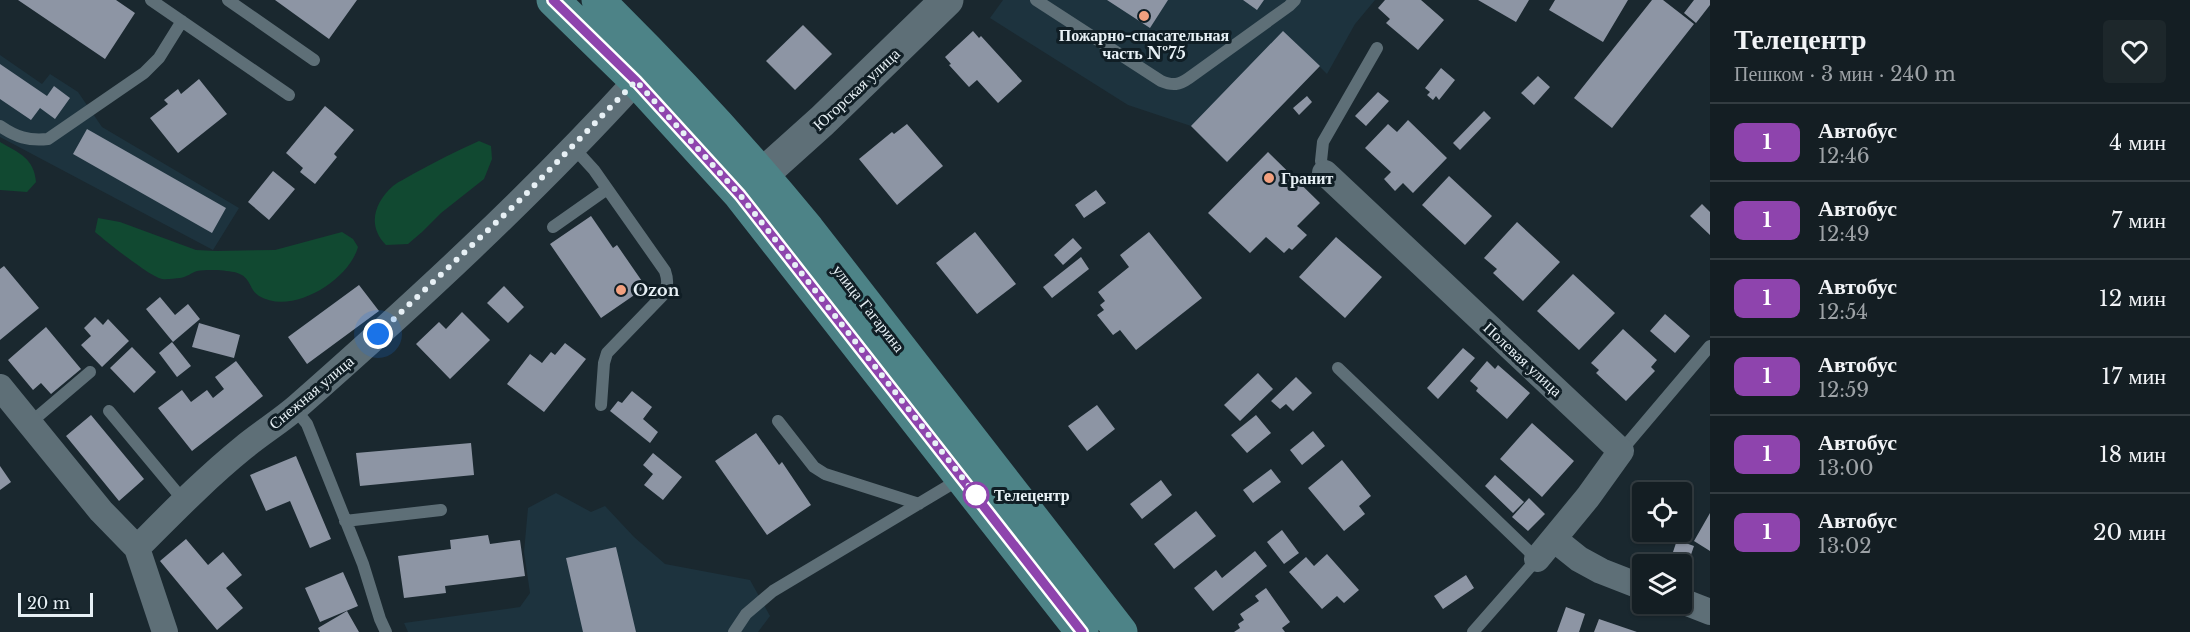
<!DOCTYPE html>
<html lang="ru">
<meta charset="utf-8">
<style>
body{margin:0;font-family:"Libre Baskerville",serif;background:#1d272b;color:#f1f3f6;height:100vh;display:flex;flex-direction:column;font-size:22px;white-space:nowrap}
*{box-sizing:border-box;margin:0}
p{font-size:20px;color:#9da2a6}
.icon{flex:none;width:33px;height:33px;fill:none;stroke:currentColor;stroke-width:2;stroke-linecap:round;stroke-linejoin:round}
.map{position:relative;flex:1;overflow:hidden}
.drawer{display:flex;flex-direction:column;background:#141e23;width:480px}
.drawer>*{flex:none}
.badge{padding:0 12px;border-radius:9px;font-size:21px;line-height:39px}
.fabs{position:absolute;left:1632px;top:482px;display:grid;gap:12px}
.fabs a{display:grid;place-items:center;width:60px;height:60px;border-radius:6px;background:#141e23;box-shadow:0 2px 4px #0004,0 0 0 2px #333c41;font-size:30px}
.scale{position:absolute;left:18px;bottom:15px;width:75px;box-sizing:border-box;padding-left:6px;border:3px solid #e7f0f5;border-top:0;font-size:16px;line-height:21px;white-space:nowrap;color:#e7f0f5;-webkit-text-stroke:4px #101e25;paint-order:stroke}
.you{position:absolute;width:30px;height:30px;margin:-15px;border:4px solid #fff;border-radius:50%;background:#1a73e8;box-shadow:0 0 0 9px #1a73e833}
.map>.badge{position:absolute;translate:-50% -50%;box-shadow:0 0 0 3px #fff}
.round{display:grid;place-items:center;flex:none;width:63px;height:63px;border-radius:6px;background:#1d272b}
.summary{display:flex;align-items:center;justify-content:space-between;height:102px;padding:0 24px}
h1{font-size:28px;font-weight:700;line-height:45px}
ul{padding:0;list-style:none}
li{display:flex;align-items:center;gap:18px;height:78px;padding:0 24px;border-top:2px solid #333c41}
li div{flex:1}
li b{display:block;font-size:22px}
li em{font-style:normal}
li .badge{min-width:66px;font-weight:700;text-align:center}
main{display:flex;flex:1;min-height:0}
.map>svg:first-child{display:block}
.built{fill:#1d333e}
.green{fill:#114931}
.building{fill:#8d95a4}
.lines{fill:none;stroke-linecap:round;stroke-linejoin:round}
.lane{stroke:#5e6f77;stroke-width:12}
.street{stroke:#5e6f77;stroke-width:26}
.secondary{stroke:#5e6f77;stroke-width:33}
.primary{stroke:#4d8387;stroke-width:33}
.line-casing{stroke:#fff;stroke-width:14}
.line{stroke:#8e44ad;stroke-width:9}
.walk{stroke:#e7f0f5;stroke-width:6;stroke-dasharray:0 10.8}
.poi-dot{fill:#f2a07f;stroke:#101e25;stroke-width:2}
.stop-dot{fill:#fff;stroke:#8e44ad;stroke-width:3}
.labels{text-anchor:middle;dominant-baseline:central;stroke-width:6;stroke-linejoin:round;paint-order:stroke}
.poi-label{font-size:16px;font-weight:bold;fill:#e7f0f5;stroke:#101e25;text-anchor:start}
.street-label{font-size:16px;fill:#e7f0f5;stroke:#101e25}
.stop-label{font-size:16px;font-weight:bold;fill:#e7f0f5;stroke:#101e25;text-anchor:start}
</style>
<main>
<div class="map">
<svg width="1710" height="632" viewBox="0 0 1710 632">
<rect width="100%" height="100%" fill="#1a282f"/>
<!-- built -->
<path class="built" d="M1003,0H1375L1355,24L1327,74L1319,66L1227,162L1191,126L1128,105L990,18Z
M0,55L42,84L50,74L78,92L102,127L239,208L213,250L0,137Z
M556,493L591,512L605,506L634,537L665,564L750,580L770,616L758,632H408L404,623L520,607L530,593L524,552L528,508Z"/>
<!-- green -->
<path class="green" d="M479,141L491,146L492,159L484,179L441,213L422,232L408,244L386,245C367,226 374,203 393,186C399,181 407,178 413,174C435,162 456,151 479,141Z
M0,142C19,153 34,158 36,182L27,192L0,190Z
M98,218L120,222L196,250L216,251L275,250L342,232L353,239L358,247C349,280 292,316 259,296C248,289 252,276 234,272C225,270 207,269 197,271C191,273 187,277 180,278C175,278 167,280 162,279C149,276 107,242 95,232Z"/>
<!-- building -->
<path class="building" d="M18,0H116L135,13L105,59Z
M275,0H357L329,39Z
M1107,0H1168L1150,28Z
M1243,0H1264L1257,10Z
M1385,0H1421L1444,20L1418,50L1386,23L1390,19L1378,8Z
M1478,0H1529L1516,22Z
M1555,0H1628L1603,42L1549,10Z
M1652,0H1663L1694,24L1612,128L1574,98Z
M1694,0H1710V5L1696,23L1684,13Z
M803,25L832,54L795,90L766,61Z
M973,31L979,38L981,36L1022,81L998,103L977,80L969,87L949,65L951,64L945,57Z
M1283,31L1320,66L1227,162L1191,126Z
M0,64L47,96L54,86L70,98L55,119L40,108L31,120L0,99Z
M1441,68L1455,80L1439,100L1436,96L1433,100L1427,95L1430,92L1425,88Z
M1538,76L1550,87L1534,105L1521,93Z
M199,79L227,114L178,153L150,118L168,104L164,100L178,89L181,94Z
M1378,92L1389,101L1366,126L1355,116Z
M1307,96L1312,102L1299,115L1293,108Z
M325,106L354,130L334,154L337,157L315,184L300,172L303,168L286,153Z
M1484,111L1491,118L1460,150L1453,143Z
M1408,120L1447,158L1413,193L1403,183L1395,191L1384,179L1391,172L1365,148L1388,124L1397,132Z
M907,124L943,166L897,205L859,159L892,132L894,134Z
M87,129L226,208L212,233L73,154Z
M1268,152L1320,203L1297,226L1307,235L1292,250L1289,248L1284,253L1266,237L1250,253L1208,213Z
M273,171L295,189L269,220L248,202Z
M1449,176L1492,216L1465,245L1422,205Z
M1096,190L1106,203L1084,218L1075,205Z
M1702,204L1710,212V235L1690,216Z
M591,216L613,248L617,245L646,287L601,318L550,244Z
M1517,222L1560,262L1523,301L1493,273L1497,269L1484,258Z
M975,232L1016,284L977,314L936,263Z
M1149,232L1202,298L1136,350L1120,330L1113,335L1097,315L1104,310L1100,305L1105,301L1098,292L1129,267L1120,255Z
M1336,237L1382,277L1345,318L1299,277Z
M1073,238L1082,248L1063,265L1054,255Z
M1081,257L1089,269L1052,298L1043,287Z
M4,266L39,308L0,340V269Z
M1573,274L1615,313L1579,350L1537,311Z
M359,285L379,311L307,364L288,337Z
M504,286L524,307L508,323L487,303Z
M160,297L175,315L188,304L200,319L173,342L146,309Z
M462,312L490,340L450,379L416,344L439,322L446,329Z
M1665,314L1690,336L1675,353L1650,331Z
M95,317L103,325L108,319L129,341L102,367L81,345L91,336L84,328Z
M199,323L240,335L234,358L192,347Z
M46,327L81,369L51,394L41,383L33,390L8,360Z
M1623,329L1657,360L1651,367L1655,371L1626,401L1596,373L1599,370L1591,363Z
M172,342L191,366L177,377L159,353Z
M565,343L586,359L544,412L507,384L530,354L542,363L551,352L555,355Z
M132,347L156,372L134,393L110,368Z
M1463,348L1475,358L1438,399L1427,388Z
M236,361L263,396L192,451L158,408L182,390L191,402L207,390L213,398L224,389L215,377Z
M1487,361L1495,369L1498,365L1530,393L1507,419L1476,391L1478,388L1470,381Z
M1258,373L1273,389L1240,421L1224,405Z
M1296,377L1312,393L1293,411L1286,404L1280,409L1271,401Z
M632,391L652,407L643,419L658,432L650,443L610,411L618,401L622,403Z
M1097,405L1115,429L1087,451L1068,426Z
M91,415L144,479L119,501L66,436Z
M1256,415L1271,433L1247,453L1231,435Z
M1532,423L1574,461L1542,497L1500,459Z
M1313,431L1325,446L1302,465L1290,450Z
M756,433L779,465L782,462L811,505L767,535L715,461Z
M471,443L474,475L360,486L356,453Z
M653,453L682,477L663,500L644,485L653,474L643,465Z
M296,456L331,539L310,548L290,501L266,511L250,475Z
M1342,460L1371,496L1359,506L1365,514L1344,531L1308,488Z
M0,466L11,482L0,490Z
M1271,469L1281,482L1253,503L1243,490Z
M1495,475L1524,502L1513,513L1485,486Z
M1161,480L1172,495L1142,519L1130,504Z
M1529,498L1545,514L1528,531L1512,517Z
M1196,511L1216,536L1174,569L1154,544Z
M1710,513V551L1694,541Z
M1282,530L1299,553L1284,564L1267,542Z
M488,535L490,544L520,540L525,576L445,586L446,593L404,598L398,556L451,549L450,540Z
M186,539L208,565L223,552L242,575L226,588L243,608L217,630L160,561Z
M1677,540L1694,546L1684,575L1682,574V564H1669Z
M616,547L636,632H583L566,558Z
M1255,551L1267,566L1213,611L1194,588L1216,570L1222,578Z
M1327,554L1359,590L1344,603L1337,596L1322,609L1289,572L1306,557L1314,566Z
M343,572L358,606L320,622L305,588Z
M1466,575L1474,588L1443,609L1434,596Z
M1266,588L1290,622L1282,628L1285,632H1234L1240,628L1238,624L1244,620L1240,614L1259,601L1255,596Z
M1566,607L1585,614L1579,632H1557Z
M347,611L359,632H320L318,628Z
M1599,619L1637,632H1594Z"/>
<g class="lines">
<!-- lane -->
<path class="lane" d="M151,0L289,95
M228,0L314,60
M1036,0L1161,81C1173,86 1179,85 1189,78L1289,6L1295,0
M0,126C16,137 28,141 48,139L144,73L159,58L182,21
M573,147L594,170L665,271C668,280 668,285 664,294L607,353L604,363L601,405
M1325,173L1321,161L1323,142L1377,48
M553,227L607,189
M1338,368L1537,559L1473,632
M295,409L307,424L363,564L380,619L386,632
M109,411L184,501
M778,421L814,467L825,474L919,504
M30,423L90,372
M1621,451L1710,346
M345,521L441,510
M734,632L746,614L773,591L960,479"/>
<!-- street -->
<path class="street" d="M1325,173L1621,451L1588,497L1537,559
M0,387L101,511L137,548
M1554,539L1579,559L1601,571L1642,587
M1682,601L1710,612
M165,632L137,548C172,513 206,478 243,448C261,433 281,421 298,406C415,303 531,196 636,81"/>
<!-- secondary -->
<path class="secondary" d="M763,174L822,121L947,0"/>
<!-- primary -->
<path class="primary" d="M553,0L636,81L740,195L1082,632
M598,0C672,73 742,148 808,229L1121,632"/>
</g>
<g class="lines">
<!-- line casing -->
<g class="line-casing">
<path id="line" d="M553,0L636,81L740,195L1082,632"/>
</g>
<!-- line -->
<use href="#line" class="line"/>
<!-- walk -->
<path class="walk" d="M378,334L521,199L636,81L740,195L976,495"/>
</g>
<!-- markers -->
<g class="poi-dot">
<circle cx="1144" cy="16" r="6"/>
<circle cx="1269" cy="178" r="6"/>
<circle cx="621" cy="290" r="6"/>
</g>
<circle class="stop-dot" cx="976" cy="495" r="12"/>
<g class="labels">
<!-- poi labels -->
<g class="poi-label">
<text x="1144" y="35" text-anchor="middle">Пожарно-спасательная<tspan x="1144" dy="18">часть №75</tspan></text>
<text x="1281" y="178">Гранит</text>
<text x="633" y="290">Ozon</text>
</g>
<!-- street labels -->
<g class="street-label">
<text transform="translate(856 89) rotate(-43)">Югорская улица</text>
<text transform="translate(869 308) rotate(52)">улица Гагарина</text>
<text transform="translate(1523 359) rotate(43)">Полевая улица</text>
<text transform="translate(311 392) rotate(-40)">Снежная улица</text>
</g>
<!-- stop labels -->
<g class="stop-label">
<text x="994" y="495">Телецентр</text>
</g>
</g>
</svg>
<div class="fabs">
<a><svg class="icon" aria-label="locate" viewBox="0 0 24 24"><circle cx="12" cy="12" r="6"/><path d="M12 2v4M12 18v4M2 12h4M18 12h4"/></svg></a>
<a><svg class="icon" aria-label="layers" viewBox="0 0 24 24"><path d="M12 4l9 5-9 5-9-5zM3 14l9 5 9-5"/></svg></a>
</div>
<div class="scale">20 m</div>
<div class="you" style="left:378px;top:334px"></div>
</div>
<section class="drawer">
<div class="summary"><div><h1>Телецентр</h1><p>Пешком · 3 мин · 240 m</p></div><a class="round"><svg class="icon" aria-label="heart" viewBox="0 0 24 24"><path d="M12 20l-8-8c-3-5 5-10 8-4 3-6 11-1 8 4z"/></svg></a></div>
<ul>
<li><span class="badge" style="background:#8e44ad;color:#fff">1</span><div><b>Автобус</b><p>12:46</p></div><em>4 мин</em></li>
<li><span class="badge" style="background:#8e44ad;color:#fff">1</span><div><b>Автобус</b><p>12:49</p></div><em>7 мин</em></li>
<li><span class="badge" style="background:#8e44ad;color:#fff">1</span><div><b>Автобус</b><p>12:54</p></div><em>12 мин</em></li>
<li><span class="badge" style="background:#8e44ad;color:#fff">1</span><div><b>Автобус</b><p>12:59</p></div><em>17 мин</em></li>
<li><span class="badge" style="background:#8e44ad;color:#fff">1</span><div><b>Автобус</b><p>13:00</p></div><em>18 мин</em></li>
<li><span class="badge" style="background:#8e44ad;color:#fff">1</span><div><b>Автобус</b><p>13:02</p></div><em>20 мин</em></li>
</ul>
</section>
</main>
